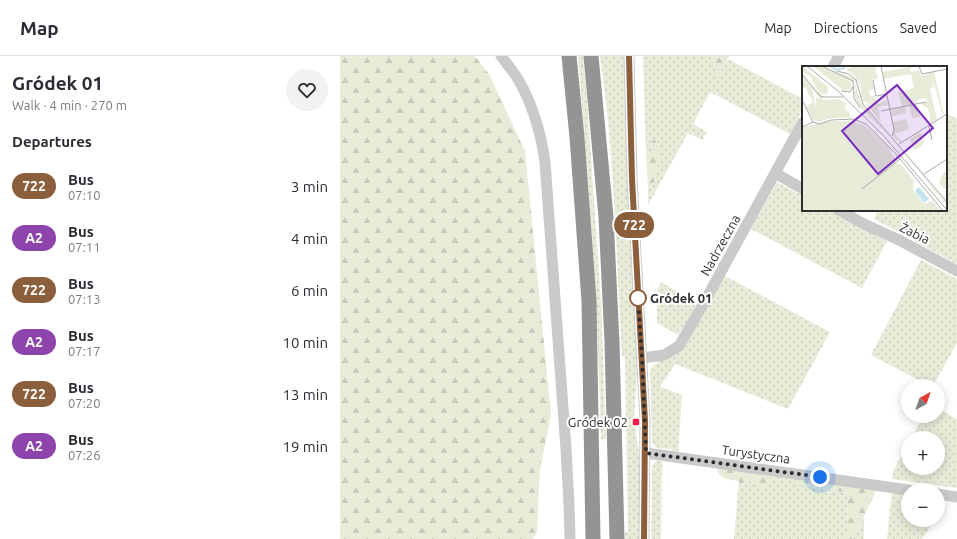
<!DOCTYPE html>
<meta charset="utf-8">
<style>
body{margin:0;font-family:Ubuntu,sans-serif;background:#f2f2f3;color:#2b2b33;height:100vh;display:flex;flex-direction:column;font-size:15px;white-space:nowrap}
*{box-sizing:border-box;margin:0}
p{font-size:13px;color:#7c7c81}
.icon{flex:none;width:22px;height:22px;fill:none;stroke:currentColor;stroke-width:2;stroke-linecap:round;stroke-linejoin:round}
.map{position:relative;flex:1;overflow:hidden}
.sheet{display:flex;flex-direction:column;background:#fff;width:340px}
.sheet>*{flex:none}
.badge{padding:0 8px;border-radius:13px;font-size:14px;line-height:26px}
.needle{width:26px;rotate:40deg}
.controls{position:absolute;left:561px;top:323px;display:grid;gap:8px}
.controls a{display:grid;place-items:center;width:44px;height:44px;border-radius:50%;background:#fff;box-shadow:0 2px 10px #0003;font-size:20px}
.you{position:absolute;width:20px;height:20px;margin:-10px;border:3px solid #fff;border-radius:50%;background:#1a73e8;box-shadow:0 0 0 6px #1a73e833}
.map>.badge{position:absolute;translate:-50% -50%;box-shadow:0 0 0 2px #fff}
h2{padding:0 12px;font-size:15px;line-height:36px}
.round{display:grid;place-items:center;flex:none;width:42px;height:42px;border-radius:21px;background:#f2f2f3}
.summary{display:flex;align-items:center;justify-content:space-between;height:68px;padding:0 12px}
h1{font-size:19px;font-weight:600;line-height:30px}
ul{padding:0;list-style:none}
li{display:flex;align-items:center;gap:12px;height:52px;padding:0 12px}
li div{flex:1}
li b{display:block;font-size:15px}
li em{font-style:normal}
li .badge{min-width:44px;font-weight:700;text-align:center}
header{display:flex;align-items:center;gap:24px;box-sizing:border-box;height:56px;padding:0 20px;background:#fff;border-bottom:1px solid #e1e1e2}
header strong{font-size:19px}
nav{display:flex;gap:22px;margin-inline-start:auto;font-size:14px}
main{display:flex;flex:1;min-height:0}
.map>svg:first-child{display:block}
.grass{fill:url(#grass-dots)}
.forest{fill:url(#forest-firs)}
.lines{fill:none;stroke-linecap:round;stroke-linejoin:round}
.minor{stroke:#cacaca;stroke-width:11}
.highway{stroke:#949494;stroke-width:15}
.line-casing{stroke:#fff;stroke-width:9}
.line{stroke:#8b5e3c;stroke-width:6}
.walk{stroke:#2d2d2d;stroke-width:4;stroke-dasharray:0 7.2}
.stop-dot{fill:#fff;stroke:#8b5e3c;stroke-width:2}
.poi-dot{fill:#f61c4c;stroke:#fff;stroke-width:1.5}
.labels{text-anchor:middle;dominant-baseline:central;stroke-width:4;stroke-linejoin:round;paint-order:stroke}
.street-label{font-size:13px;fill:#2d2d2d;stroke:#fff}
.stop-label{font-size:13px;font-weight:bold;fill:#2d2d2d;stroke:#fff;text-anchor:start}
.poi-label{font-size:13px;fill:#2d2d2d;stroke:#fff;text-anchor:end}
.inset-river{fill:none;stroke:#c2e4ee;stroke-width:2}
.inset-road{fill:none;stroke:#ababab;stroke-width:1}
.view{fill:#7b2cbf;fill-opacity:0.15;stroke:#7b2cbf;stroke-width:2}
.inset-edge{fill:none;stroke:#2d2d2d;stroke-width:2}
</style>
<header>
<strong>Map</strong>
<nav><a>Map</a><a>Directions</a><a>Saved</a></nav>
</header>
<main>
<section class="sheet">
<div class="summary"><div><h1>Gródek 01</h1><p>Walk · 4 min · 270 m</p></div><a class="round"><svg class="icon" aria-label="heart" viewBox="0 0 24 24"><path d="M12 20l-8-8c-3-5 5-10 8-4 3-6 11-1 8 4z"/></svg></a></div>
<h2>Departures</h2>
<ul>
<li><span class="badge" style="background:#8b5e3c;color:#fff">722</span><div><b>Bus</b><p>07:10</p></div><em>3 min</em></li>
<li><span class="badge" style="background:#8e44ad;color:#fff">A2</span><div><b>Bus</b><p>07:11</p></div><em>4 min</em></li>
<li><span class="badge" style="background:#8b5e3c;color:#fff">722</span><div><b>Bus</b><p>07:13</p></div><em>6 min</em></li>
<li><span class="badge" style="background:#8e44ad;color:#fff">A2</span><div><b>Bus</b><p>07:17</p></div><em>10 min</em></li>
<li><span class="badge" style="background:#8b5e3c;color:#fff">722</span><div><b>Bus</b><p>07:20</p></div><em>13 min</em></li>
<li><span class="badge" style="background:#8e44ad;color:#fff">A2</span><div><b>Bus</b><p>07:26</p></div><em>19 min</em></li>
</ul>
</section>
<div class="map">
<svg width="617" height="483" viewBox="0 0 617 483">
<defs>
<pattern id="grass-dots" width="8" height="8" patternUnits="userSpaceOnUse"><rect width="8" height="8" fill="#e6ecd8"/><path d="M2 2h.1M6 6h.1" fill="none" stroke="#c6cbba" stroke-width="1.8" stroke-linecap="round"/></pattern>
<pattern id="forest-firs" width="22" height="20" patternUnits="userSpaceOnUse"><rect width="22" height="20" fill="#e6ecd8"/><path d="M5 1l3.5 6h-7zM16 11l3.5 6h-7z" fill="#c6cbba"/></pattern>
</defs>
<rect width="100%" height="100%" fill="#fff"/>
<!-- grass -->
<path class="grass" d="M238,0H243L246,30L261,244L266,383H261C258,255 249,128 238,0Z
M260,0H284L299,317L297,318L294,363L299,398V483H285V477L288,475L285,301L282,300C276,200 275,99 260,0Z
M303,0H370C376,7 374,14 378,21L388,3L463,43V53L450,78L370,36L353,68L367,76L362,84L348,77L308,149V133C318,128 319,98 319,87L311,88L312,94L311,97L306,98Z
M606,57L617,63V208L534,163L538,154H606Z
M437,126L463,140V154H489L547,185L522,232L411,173Z
M581,204L617,223V287L593,330H590L531,299Z
M385,220L490,276L448,353L335,308L320,331L342,339L338,398L334,397L331,393L317,392L312,386L310,313L314,309L318,307L317,306L333,300L343,294Z
M321,226L355,246L354,254L338,279L317,267V234Z
M598,353L617,363V432L552,423L553,415L568,388V412H598V382H571L584,360H598Z
M317,405H322L321,483H311L312,411L314,407Z
M430,418L454,422V428L508,437L507,477L504,483H394L398,436L404,428Z
M552,436L568,438V464H592L588,475L582,483H547Z
M524,461V483H513Z"/>
<!-- forest -->
<path class="forest" d="M0,0H135L149,18L185,95L211,358L200,413L197,476L193,483H0Z
M370,0H389L378,22C374,14 376,6 370,0Z
M313,84H317C323,94 316,119 313,129L308,132L306,98L310,97C313,92 310,89 313,84Z
M376,410L430,418V425L421,434L412,425L404,428L398,436L399,425C386,423 380,424 376,410Z
M454,422L537,433L513,483H504L507,477L508,437L453,428Z"/>
<g class="lines">
<!-- minor -->
<path class="minor" d="M161,0C167,8 173,15 178,23C193,49 201,77 205,106L226,393L229,449L230,483
M289,0L292,123L305,365L304,483
M493,11L499,0
M435,117L463,133
M499,154L524,168L559,184L617,215
M302,302L324,299L339,290L365,245L463,66
M306,397L569,434
M598,438L617,441"/>
<!-- highway -->
<path class="highway" d="M229,0L237,81L249,245L253,483
M251,0L266,161L272,286L277,483"/>
</g>
<g class="lines">
<!-- line casing -->
<g class="line-casing">
<path id="line" d="M289,0L292,123L305,365L304,483"/>
</g>
<!-- line -->
<use href="#line" class="line"/>
<!-- walk -->
<path class="walk" d="M298,242L302,302L306,397L480,421"/>
</g>
<!-- markers -->
<circle class="stop-dot" cx="298" cy="242" r="8"/>
<rect class="poi-dot" x="292" y="362" width="8" height="8" rx="2"/>
<g class="labels">
<!-- street labels -->
<g class="street-label">
<text transform="translate(575 177) rotate(26)">Żabia</text>
<text transform="translate(380 189) rotate(-61)">Nadrzeczna</text>
<text transform="translate(416 398) rotate(8)">Turystyczna</text>
</g>
<!-- stop labels -->
<g class="stop-label">
<text x="310" y="242">Gródek 01</text>
</g>
<!-- poi labels -->
<g class="poi-label">
<text x="288" y="366">Gródek 02</text>
</g>
</g>
<!-- overview -->
<g transform="translate(462 10)">
<rect width="145" height="145" fill="#fff"/>
<path d="M0,0L26,21L25,28H18L8,10L0,5ZM11,0H17L46,14L49,16L50,23L42,25ZM20,0L52,12L59,37L145,137V139L88,71L58,41L53,31V17ZM56,0H73L76,13L70,14L66,0L57,2L58,20L53,10L44,3ZM113,0L108,2L109,6L117,4L119,10L129,7L132,21L128,22L135,54L129,57L126,42L121,40L120,37L125,36L124,32L115,34V37L100,40L96,26L112,22L109,8L82,13L81,6ZM0,10L22,32L16,31L10,22L14,42L3,21L0,23ZM36,33L45,38L42,41L32,39L26,38L24,34ZM85,35L86,39L76,41L79,56L63,37L69,40ZM115,38L118,51L110,52L107,40ZM103,41L104,47L90,50L89,44ZM104,53L107,63L93,68L100,76H97L91,70V56ZM118,66L122,75L119,81L112,84L108,73Z" fill="#e6ecd8"/>
<path d="M67,1L72,23L67,24L68,30L73,29L76,39L70,40L60,34L57,2ZM132,6L142,49L141,50L129,7ZM14,31L24,34L26,38L42,41L50,51L24,53L19,56L11,54L4,40L11,36L14,41ZM28,55H48L64,60L86,81L93,93V97L99,98L112,115L111,124L122,138L130,135L139,145H0V61ZM142,106L145,108V122L142,123L137,116Z" fill="#e6ecd8"/>
<path d="M117,121L127,133L122,137L113,125Z" fill="#c2e4ee"/>
<path class="inset-river" d="M28,0L34,4L43,2"/>
<path class="inset-road" d="M5,0L36,25L81,69L145,144M19,0L51,15L52,32L58,42M79,0L92,64L90,70M117,0L120,8L145,3M35,5L47,8L54,14L61,38L145,136M0,8L19,31H41M71,14L74,30L85,28M39,25L48,26L51,21M0,34L11,56M79,45L124,36M11,56L18,58L29,54L51,53L64,58L94,88L141,145M127,60L130,74M0,61L11,56M97,78L145,48M122,108L145,93M60,123L98,93"/>
<path class="view" d="M95,19L131,62L76,108L40,65Z"/>
<rect width="145" height="145" class="inset-edge"/>
</g>
</svg>
<div class="controls">
<a><svg class="needle" viewBox="-14 -14 28 28"><path d="M0-13l5 13h-10z" fill="#e53935"/><path d="M0 13l5-13h-10z" fill="#7c7c81"/></svg></a>
<a>+</a>
<a>−</a>
</div>
<div class="you" style="left:480px;top:421px"></div>
<b class="badge" style="left:294px;top:169px;background:#8b5e3c;color:#fff">722</b>
</div>
</main>
